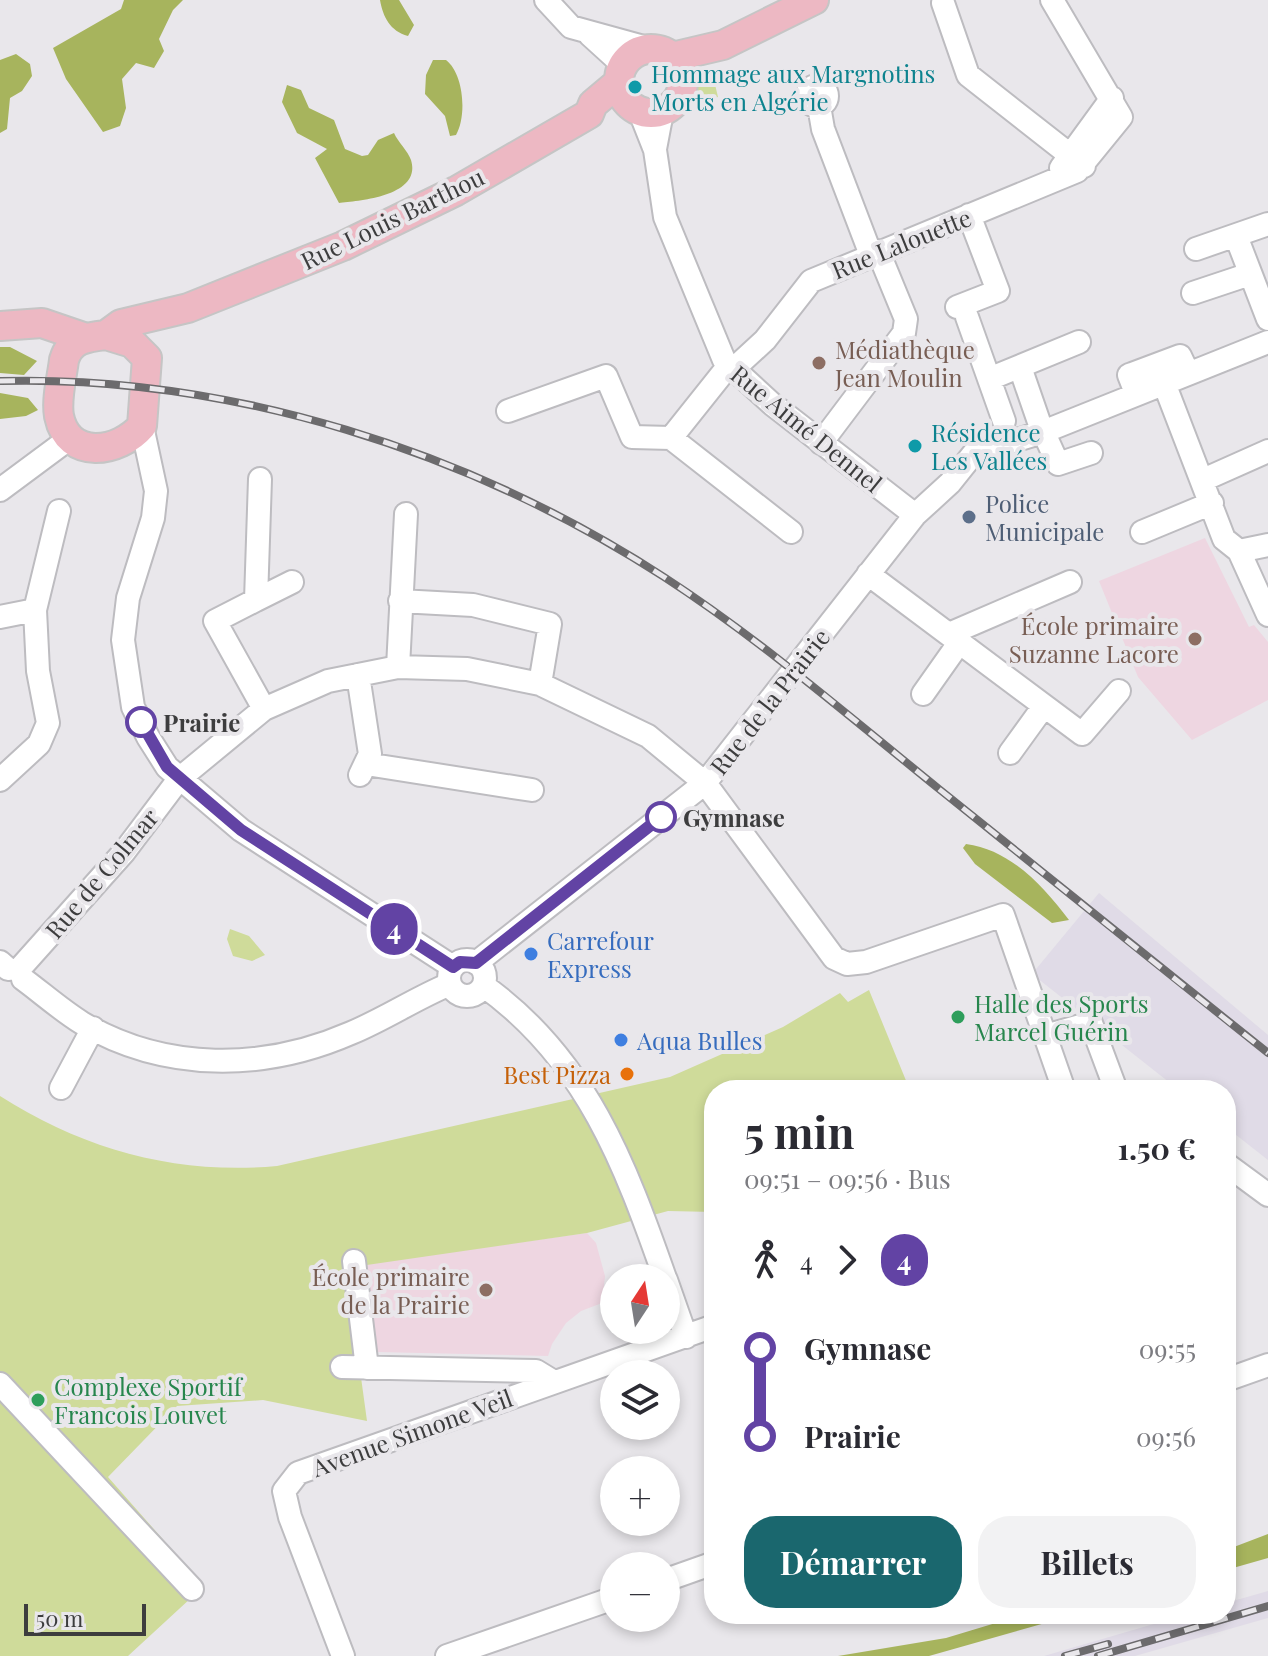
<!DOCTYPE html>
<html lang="fr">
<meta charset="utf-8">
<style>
body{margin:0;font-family:"Playfair Display",serif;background:#f2f2f3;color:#2b2b33;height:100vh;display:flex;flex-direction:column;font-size:30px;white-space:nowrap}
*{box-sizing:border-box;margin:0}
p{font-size:26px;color:#7c7c81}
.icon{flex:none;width:44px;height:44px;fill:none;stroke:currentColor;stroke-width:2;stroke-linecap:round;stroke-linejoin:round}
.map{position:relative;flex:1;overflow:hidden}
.drawer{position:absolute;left:704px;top:1080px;width:532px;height:544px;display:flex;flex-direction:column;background:#fff;border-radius:32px;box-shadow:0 4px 12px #0003}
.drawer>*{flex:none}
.badge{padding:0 16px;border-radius:26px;font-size:28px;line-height:52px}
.needle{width:52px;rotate:12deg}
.controls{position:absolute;left:600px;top:1264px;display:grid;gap:16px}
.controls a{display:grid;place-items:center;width:80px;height:80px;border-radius:50%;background:#fff;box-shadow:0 4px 12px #0003;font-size:40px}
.scale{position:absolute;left:24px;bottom:20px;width:122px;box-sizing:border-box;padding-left:8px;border:4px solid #3d3d3e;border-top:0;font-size:22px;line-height:28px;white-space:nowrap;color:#3d3d3e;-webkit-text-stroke:6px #e9e7eb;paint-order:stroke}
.map>.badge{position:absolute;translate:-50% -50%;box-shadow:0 0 0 4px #fff}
.legs{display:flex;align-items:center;gap:12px;height:88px;padding:0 40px;font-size:26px}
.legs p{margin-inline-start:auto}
.headline{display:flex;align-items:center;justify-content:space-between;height:136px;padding:0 40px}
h1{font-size:44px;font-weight:700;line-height:60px}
.cta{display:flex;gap:16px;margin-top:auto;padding:16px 40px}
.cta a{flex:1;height:92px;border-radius:32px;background:#1a676e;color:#fff;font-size:32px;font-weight:700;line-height:92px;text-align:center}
.cta a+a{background:#f2f2f3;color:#2b2b33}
ul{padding:0 40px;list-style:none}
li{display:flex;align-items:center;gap:28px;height:88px;font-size:30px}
li i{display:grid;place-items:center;width:12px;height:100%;margin:0 10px;background:currentColor}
li i::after{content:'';width:20px;height:20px;margin:-10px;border:6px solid;border-radius:50%;background:#fff}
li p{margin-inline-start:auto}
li:first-child i{background:linear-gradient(#0000 50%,currentColor 0)}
li:last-child i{background:linear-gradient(currentColor 50%,#0000 0)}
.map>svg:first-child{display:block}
.built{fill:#e0dbe7}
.education{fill:#eed6e1}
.green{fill:#cfdb9a}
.forest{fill:#a7b45d}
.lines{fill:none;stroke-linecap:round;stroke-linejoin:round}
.minor-casing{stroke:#bdbcc0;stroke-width:26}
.major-casing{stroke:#c5c5c5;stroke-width:32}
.minor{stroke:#fff;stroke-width:22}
.major{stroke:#edb8c3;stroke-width:28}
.rail-casing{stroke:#6c6b6d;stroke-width:8}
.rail{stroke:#e9e7eb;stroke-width:5;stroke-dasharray:15;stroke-linecap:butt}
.line-1-casing{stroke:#fff;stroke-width:18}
.line-1{stroke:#6243a4;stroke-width:12}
.culture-dot{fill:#0f9aa8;stroke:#e9e7eb;stroke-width:3}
.education-dot{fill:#8d6e63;stroke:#e9e7eb;stroke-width:3}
.service-dot{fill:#5c6f8a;stroke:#e9e7eb;stroke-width:3}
.stop-1-dot{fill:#fff;stroke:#6243a4;stroke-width:4}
.shop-dot{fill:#3f7fe0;stroke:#e9e7eb;stroke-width:3}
.leisure-dot{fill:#2e9e5b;stroke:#e9e7eb;stroke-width:3}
.food-dot{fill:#e8710a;stroke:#e9e7eb;stroke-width:3}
.labels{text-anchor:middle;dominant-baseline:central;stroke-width:8;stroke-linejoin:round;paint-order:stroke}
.culture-label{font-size:24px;fill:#0d838f;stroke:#e9e7eb;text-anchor:start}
.street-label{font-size:24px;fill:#3d3d3e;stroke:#e9e7eb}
.education-label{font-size:24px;fill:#785e54;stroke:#e9e7eb;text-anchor:end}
.service-label{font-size:24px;fill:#4e5e75;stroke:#e9e7eb;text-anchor:start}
.stop-label{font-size:24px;font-weight:bold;fill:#3d3d3e;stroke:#e9e7eb;text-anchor:start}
.shop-label{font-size:24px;fill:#366cbe;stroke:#e9e7eb;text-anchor:start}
.leisure-label{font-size:24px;fill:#27864d;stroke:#e9e7eb;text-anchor:start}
.food-label{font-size:24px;fill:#c56008;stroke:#e9e7eb;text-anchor:end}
</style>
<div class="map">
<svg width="1268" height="1656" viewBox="0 0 1268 1656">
<rect width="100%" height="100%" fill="#e9e7eb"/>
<!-- built -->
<path class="built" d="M1099,893L1268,1035V1160L1226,1127V1090H1179L1032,974Z
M1268,1591V1618L1135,1656H1044L1188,1614H1226V1603Z"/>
<!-- education -->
<path class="education" d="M1205,538L1249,627L1254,625L1268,642V700L1192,740L1138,677L1099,581Z
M587,1233L596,1243L605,1276L602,1303L581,1311L566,1323L552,1344L548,1356L377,1352L364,1264Z"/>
<!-- green -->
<path class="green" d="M713,76L718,97L698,103L692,101L694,90Z
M230,929L249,936L265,955L252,961L233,956L227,939Z
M869,990L907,1083L888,1090H714V1212L668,1211L587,1233L346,1268L367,1421L263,1400L177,1406L108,1477L204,1586L128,1656H0V1096C85,1150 176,1175 277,1166L670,1077L783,1027L840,993L848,1002Z"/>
<!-- forest -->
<path class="forest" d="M124,0H183L173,10L159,39L164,51L154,68L136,63L122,79L126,108L120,126L103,132L66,79L53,48L121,9Z
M380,0H399L414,25L408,36C390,31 383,17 380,0Z
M16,54L30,64L32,76L22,91L10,98L7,129L0,133V60Z
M433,60H446C464,74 467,116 456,135L450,136L445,116L425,94L426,75Z
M287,85L301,90L309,108L334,120L345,149L362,156L368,155L378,140L394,133C398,142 408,151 411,160C422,196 360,201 339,203L315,158L327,149L297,133L282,102Z
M0,347H10L37,361L24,375L0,373Z
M0,393L28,398L38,410L26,416L0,419Z
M966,844C1011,850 1043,886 1069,920L1052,923L975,864L963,848Z
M1268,1534V1558L1226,1570V1550Z
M1025,1614H1077L929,1656H838L946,1638Z"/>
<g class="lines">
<!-- minor casing -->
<g class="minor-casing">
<path id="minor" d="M546,0L571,27L651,49
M943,3L968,75L1084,166
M590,35L623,65
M807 96a10 10 0 1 1 20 0a10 10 0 1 1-20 0Z
M819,106L823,129L871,255
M640,112L655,150L665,217L724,360L772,404L915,515
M655,149L662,112
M1061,168L1112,98
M1236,236L1268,319
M1196,249L1268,224
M1193,293L1250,274
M957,307L998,291L969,215
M967,317L1004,421
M1020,367L1039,422L1058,464L1091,453
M989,379L1079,342
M1164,383L1224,539L1239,551L1268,615
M1136,393L1129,375L1132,374L1180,356L1188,373
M508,411L606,376L632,437L671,438L722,374L740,363L765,340L811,281L1077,171L1121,117L1052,0
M142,426L156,491L153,518L128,598L123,640L133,707L148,737L167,767L241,830L453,967
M671,438L791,532
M821,443L904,333L906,319L878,251
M260,479L256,600L215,621L264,709
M1203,480L1268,451
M0,490L70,438
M1142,532L1212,503
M1239,551L1268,545
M868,574L1082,734L1119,691
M256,600L292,582
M400,601L473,605L550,624L540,684
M0,617L35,610
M949,634L1070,582
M398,667L406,514
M358,675L370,754L360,775
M923,694L959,643
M1010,753L1044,706
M366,764L532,790
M0,780L39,744L48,723L38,671L35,610L59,511
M449 978a18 18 0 1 1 36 0a18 18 0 1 1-36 0Z
M0,962L8,969
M476,963L705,783L915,515L950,483L974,453L1043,432L1268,342
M22,966L124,852L179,779L264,709L328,681L398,667L467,669L540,684L648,736L705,783L834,958L847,964L866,962L1003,915L1064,1090
M23,979C42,993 61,1010 82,1023C165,1072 264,1071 351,1033C385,1019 416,998 450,984
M484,986C586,1059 625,1164 665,1278
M1045,1036L1091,1023L1116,1090
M61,1088L93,1028
M1226,1164L1268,1195
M354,1261L367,1368
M666,1280L686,1337
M342,1367L536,1371L554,1382
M1226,1380L1268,1365
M0,1384L192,1589
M666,1580L714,1563
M343,1656L290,1517L284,1491L298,1473L714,1326
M447,1656L614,1598"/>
</g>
<!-- major casing -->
<g class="major-casing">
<path id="major" d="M619 81a32 32 0 1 1 64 0a32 32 0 1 1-64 0Z
M672,57L723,45L814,0
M0,326L42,323L83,337
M106,335L121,324L188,308L343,246L456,191L589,114L593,104L618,83
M106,335L132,343L147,358L142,426C119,453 68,461 59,416C56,399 62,377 64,360C70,339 87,337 106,335Z"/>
</g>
<!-- minor -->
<use href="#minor" class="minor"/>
<!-- major -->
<use href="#major" class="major"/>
<!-- rail casing -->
<g class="rail-casing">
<path id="rail" d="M0,381C232,375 471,452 664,577C761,640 850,717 939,789C1049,877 1158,966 1268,1053
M1065,1656L1108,1644
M1098,1656L1268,1606"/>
</g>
<!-- rail -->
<use href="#rail" class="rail"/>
</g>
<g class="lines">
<!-- line-1 casing -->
<g class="line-1-casing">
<path id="line-1" d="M141,722L167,767L241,830L453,967L460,962L476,963L661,817"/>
</g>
<!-- line-1 -->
<use href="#line-1" class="line-1"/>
</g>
<!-- markers -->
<g class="culture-dot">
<circle cx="635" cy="87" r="8"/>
<circle cx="915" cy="446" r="8"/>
</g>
<g class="education-dot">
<circle cx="819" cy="363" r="8"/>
<circle cx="1195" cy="639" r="8"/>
<circle cx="486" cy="1290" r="8"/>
</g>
<circle class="service-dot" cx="969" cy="517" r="8"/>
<g class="stop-1-dot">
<circle cx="141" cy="722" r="14"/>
<circle cx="661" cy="817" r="14"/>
</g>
<g class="shop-dot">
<circle cx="531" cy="954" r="8"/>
<circle cx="621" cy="1040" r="8"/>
</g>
<g class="leisure-dot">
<circle cx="958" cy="1017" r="8"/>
<circle cx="38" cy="1400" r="8"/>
</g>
<circle class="food-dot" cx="627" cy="1074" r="8"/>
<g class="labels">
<!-- culture labels -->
<g class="culture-label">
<text x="651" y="73">Hommage aux Margnotins<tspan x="651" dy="28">Morts en Algérie</tspan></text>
<text x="931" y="432">Résidence<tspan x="931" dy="28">Les Vallées</tspan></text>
</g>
<!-- street labels -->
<g class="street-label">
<text transform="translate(392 218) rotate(-26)">Rue Louis Barthou</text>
<text transform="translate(901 243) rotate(-22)">Rue Lalouette</text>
<text transform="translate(807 428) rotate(39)">Rue Aimé Dennel</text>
<text transform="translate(769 701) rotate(-52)">Rue de la Prairie</text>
<text transform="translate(101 873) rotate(-50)">Rue de Colmar</text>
<text transform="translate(412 1432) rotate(-20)">Avenue Simone Veil</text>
</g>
<!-- education labels -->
<g class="education-label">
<text x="835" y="349" text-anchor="start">Médiathèque<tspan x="835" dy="28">Jean Moulin</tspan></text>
<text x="1179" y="625">École primaire<tspan x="1179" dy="28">Suzanne Lacore</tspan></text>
<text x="470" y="1276">École primaire<tspan x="470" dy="28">de la Prairie</tspan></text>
</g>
<!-- service labels -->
<g class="service-label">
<text x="985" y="503">Police<tspan x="985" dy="28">Municipale</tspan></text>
</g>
<!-- stop labels -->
<g class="stop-label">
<text x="163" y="722">Prairie</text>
<text x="683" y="817">Gymnase</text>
</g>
<!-- shop labels -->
<g class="shop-label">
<text x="547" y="940">Carrefour<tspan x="547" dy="28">Express</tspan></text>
<text x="637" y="1040">Aqua Bulles</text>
</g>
<!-- leisure labels -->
<g class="leisure-label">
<text x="974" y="1003">Halle des Sports<tspan x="974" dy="28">Marcel Guérin</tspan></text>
<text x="54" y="1386">Complexe Sportif<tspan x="54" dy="28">Francois Louvet</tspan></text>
</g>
<!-- food labels -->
<g class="food-label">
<text x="611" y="1074">Best Pizza</text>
</g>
</g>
</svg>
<div class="controls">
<a><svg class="needle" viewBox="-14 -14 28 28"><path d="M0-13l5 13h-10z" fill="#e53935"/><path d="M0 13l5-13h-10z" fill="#7c7c81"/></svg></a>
<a><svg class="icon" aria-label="layers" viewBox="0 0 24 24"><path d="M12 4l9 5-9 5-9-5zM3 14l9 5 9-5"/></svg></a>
<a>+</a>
<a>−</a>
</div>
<div class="scale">50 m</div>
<b class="badge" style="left:394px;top:929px;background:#6243a4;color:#fff">4</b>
<section class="drawer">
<div class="headline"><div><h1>5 min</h1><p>09:51 – 09:56 · Bus</p></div><b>1.50 €</b></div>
<div class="legs"><svg class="icon" aria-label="walk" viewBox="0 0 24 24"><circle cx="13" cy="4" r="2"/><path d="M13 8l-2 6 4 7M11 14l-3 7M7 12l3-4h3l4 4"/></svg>4<svg class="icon" aria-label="forward" viewBox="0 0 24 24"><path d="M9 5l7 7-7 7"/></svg><b class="badge" style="background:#6243a4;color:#fff">4</b></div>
<ul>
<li><i style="color:#6243a4"></i><b>Gymnase</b><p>09:55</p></li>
<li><i style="color:#6243a4"></i><b>Prairie</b><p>09:56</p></li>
</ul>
<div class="cta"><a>Démarrer</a><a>Billets</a></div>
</section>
</div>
